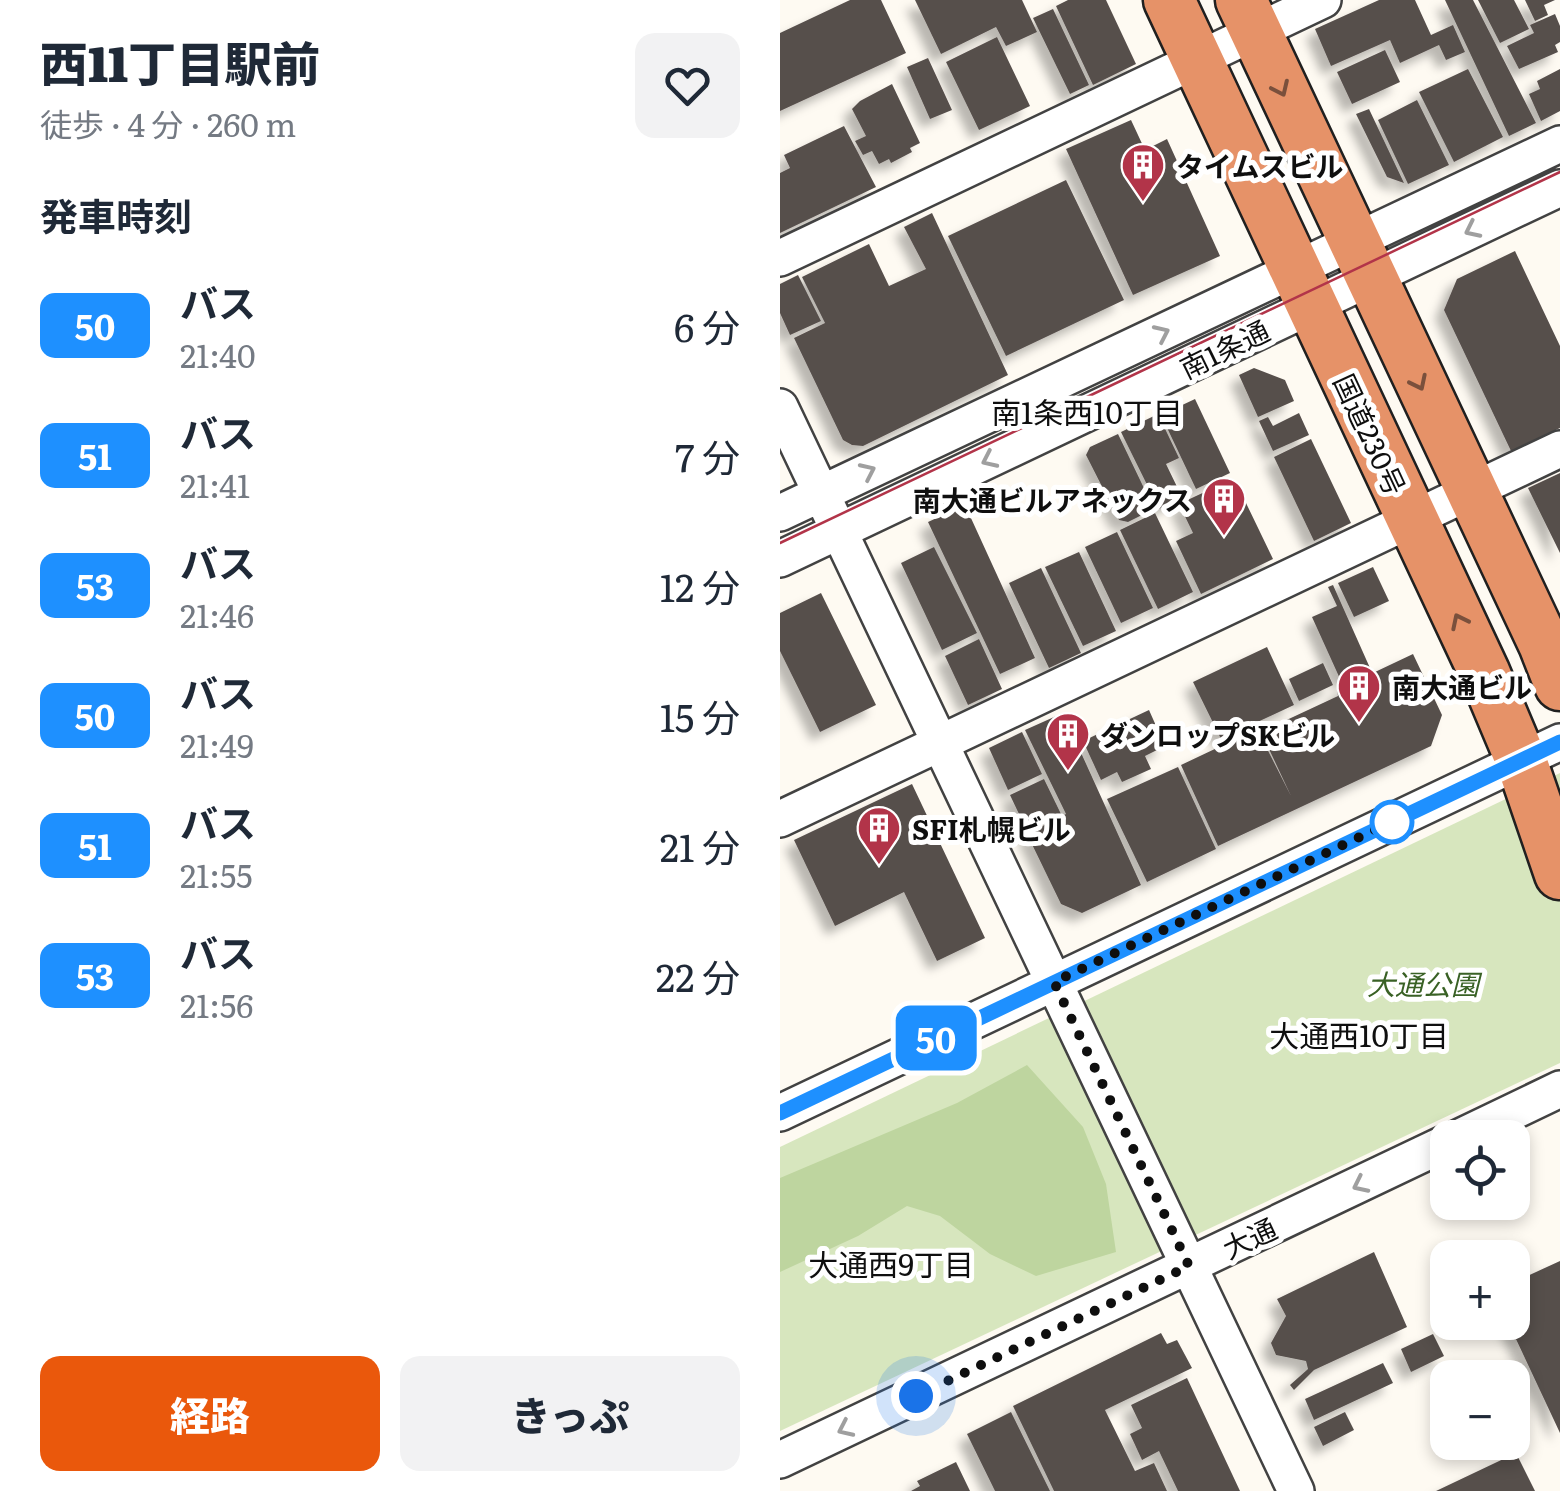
<!DOCTYPE html>
<html lang="ja">
<meta charset="utf-8">
<style>
body{margin:0;font-family:Literata,"Noto Sans JP",serif;background:#f2f2f3;color:#1f2937;height:100vh;display:flex;flex-direction:column;font-size:38px;white-space:nowrap}
*{box-sizing:border-box;margin:0}
p{font-size:32px;color:#747a83}
.icon{flex:none;width:55px;height:55px;fill:none;stroke:currentColor;stroke-width:2;stroke-linecap:round;stroke-linejoin:round}
.map{position:relative;flex:1;overflow:hidden}
.drawer{display:flex;flex-direction:column;background:#fff;width:780px}
.drawer>*{flex:none}
.badge{padding:0 20px;border-radius:15px;font-size:35px;line-height:65px}
.buttons{position:absolute;left:650px;top:1120px;display:grid;gap:20px}
.buttons a{display:grid;place-items:center;width:100px;height:100px;border-radius:20px;background:#fff;box-shadow:0 5px 15px #0003;font-size:50px}
.you{position:absolute;width:50px;height:50px;margin:-25px;border:8px solid #fff;border-radius:50%;background:#1a73e8;box-shadow:0 0 0 15px #1a73e833}
.map>.badge{position:absolute;translate:-50% -50%;box-shadow:0 0 0 5px #fff}
h2{padding:0 40px;font-size:38px;line-height:90px}
.round{display:grid;place-items:center;flex:none;width:105px;height:105px;border-radius:20px;background:#f2f2f3}
.summary{display:flex;align-items:center;justify-content:space-between;height:170px;padding:0 40px}
h1{font-size:48px;font-weight:800;line-height:75px}
.cta{display:flex;gap:20px;margin-top:auto;padding:20px 40px}
.cta a{flex:1;height:115px;border-radius:20px;background:#ea580c;color:#fff;font-size:40px;font-weight:800;line-height:115px;text-align:center}
.cta a+a{background:#f2f2f3;color:#1f2937}
ul{padding:0;list-style:none}
li{display:flex;align-items:center;gap:30px;height:130px;padding:0 40px}
li div{flex:1}
li b{display:block;font-size:38px}
li em{font-style:normal}
li .badge{min-width:110px;font-weight:700;text-align:center}
main{display:flex;flex:1;min-height:0}
.map>svg:first-child{display:block}
.green{fill:#d7e6be}
.forest{fill:#bed59f}
.building{fill:#574f4c;filter:url(#shadow)}
.lines{fill:none;stroke-linecap:round;stroke-linejoin:round}
.minor-casing{stroke:#424242;stroke-width:40}
.highway-casing{stroke:#202020;stroke-width:55}
.minor{stroke:#fff;stroke-width:35}
.highway{stroke:#e69268;stroke-width:50}
.tram{stroke:#b23449;stroke-width:2.5}
.oneway{stroke:#7a503c}
.oneway2{stroke:#9f9f9f}
.line-casing{stroke:#fff;stroke-width:22}
.line{stroke:#1e90ff;stroke-width:15}
.walk{stroke:#0f0f0f;stroke-width:10;stroke-dasharray:0 18}
.stop-dot{fill:#fff;stroke:#1e90ff;stroke-width:5}
.labels{text-anchor:middle;dominant-baseline:central;stroke-width:10;stroke-linejoin:round;paint-order:stroke}
.poi-label{font-size:28px;font-weight:bold;fill:#0f0f0f;stroke:#fff;text-anchor:start}
.street-label{font-size:28px;fill:#0f0f0f;stroke:#fff}
.park-label{font-size:28px;font-style:italic;fill:#396125;stroke:#fff}
.neighbourhood-label{font-size:30px;fill:#0f0f0f;stroke:#fff}
</style>
<main>
<section class="drawer">
<div class="summary"><div><h1>西11丁目駅前</h1><p>徒歩 · 4 分 · 260 m</p></div><a class="round"><svg class="icon" aria-label="heart" viewBox="0 0 24 24"><path d="M12 20l-8-8c-3-5 5-10 8-4 3-6 11-1 8 4z"/></svg></a></div>
<h2>発車時刻</h2>
<ul>
<li><span class="badge" style="background:#1e90ff;color:#fff">50</span><div><b>バス</b><p>21:40</p></div><em>6 分</em></li>
<li><span class="badge" style="background:#1e90ff;color:#fff">51</span><div><b>バス</b><p>21:41</p></div><em>7 分</em></li>
<li><span class="badge" style="background:#1e90ff;color:#fff">53</span><div><b>バス</b><p>21:46</p></div><em>12 分</em></li>
<li><span class="badge" style="background:#1e90ff;color:#fff">50</span><div><b>バス</b><p>21:49</p></div><em>15 分</em></li>
<li><span class="badge" style="background:#1e90ff;color:#fff">51</span><div><b>バス</b><p>21:55</p></div><em>21 分</em></li>
<li><span class="badge" style="background:#1e90ff;color:#fff">53</span><div><b>バス</b><p>21:56</p></div><em>22 分</em></li>
</ul>
<div class="cta"><a>経路</a><a>きっぷ</a></div>
</section>
<div class="map">
<svg width="780" height="1491" viewBox="0 0 780 1491">
<defs>
<filter id="shadow"><feDropShadow dx="-9" dy="9" stdDeviation="5" flood-color="#0004"/></filter>
</defs>
<rect width="100%" height="100%" fill="#fefaf2"/>
<!-- green -->
<path class="green" d="M780,773V1063L0,1431V1147Z"/>
<!-- forest -->
<path class="forest" d="M247,1065L303,1127L326,1184L336,1252L256,1276L210,1254L160,1216L127,1206L78,1236L0,1272V1178L177,1103Z"/>
<!-- building -->
<path class="building" d="M70,0H101L126,53L0,111V33Z
M135,0H242L257,32L226,46L216,27L161,54Z
M288,0H326L356,64L313,85L276,6Z
M599,0H635L651,35L673,25L685,52L666,60L659,45L620,63L610,40L551,66L535,29Z
M665,0H693L756,123L729,136Z
M698,0H734L749,29L720,43Z
M745,0H775L764,5L768,15L755,21Z
M273,9L309,85L290,94L253,18Z
M775,14L780,26V42L775,45L778,52L739,69L727,46L754,33L750,25Z
M217,37L250,106L199,130L166,62Z
M605,50L620,82L572,104L557,72Z
M148,58L172,110L150,119L127,67Z
M688,69L723,137L674,162L639,92Z
M780,69V111L761,121L749,94L760,89L757,81Z
M112,84L140,143L130,148L132,152L111,163L109,159L99,164L92,151L83,155L75,141L86,136L72,109L80,101Z
M637,100L669,165L628,184L598,120Z
M589,109L624,183L607,177L576,114Z
M351,120L365,150L387,139L440,256L353,295L286,149Z
M64,126L96,187L0,233V173L10,168L4,155Z
M286,180L344,300L226,356L168,236Z
M152,213L228,375L83,446L72,445L63,440L14,338L45,323L22,277L89,244L109,286L146,269L124,227Z
M735,251L780,346V428L731,451L664,310L677,279Z
M18,275L41,321L10,335L0,313V284Z
M474,368L505,380L514,401L478,417L459,375Z
M415,399L450,473L416,489L381,415Z
M519,413L529,435L493,451L479,421L488,417L493,426Z
M378,414L399,458L386,464L402,497L379,509L341,432Z
M338,434L374,509L348,522L339,520L306,455L310,447Z
M531,439L571,523L534,541L494,457Z
M780,473V553L748,488Z
M448,481L460,506L466,503L493,559L421,594L396,541L413,533L399,504Z
M185,505L255,658L220,674L148,522Z
M375,513L413,592L378,609L340,530Z
M337,532L373,608L341,623L305,547Z
M154,547L197,633L162,650L121,563Z
M299,552L336,631L303,646L265,567Z
M593,567L609,601L574,617L558,583Z
M261,568L301,653L269,668L229,583Z
M553,585L590,668L561,681L532,617L557,606L548,587Z
M41,593L96,705L40,732L0,651V613Z
M199,639L222,689L188,705L165,656Z
M487,647L514,705L441,739L413,682Z
M633,654L662,715L651,746L438,846L401,765L477,729L511,796L481,732L558,696L557,690Z
M543,663L553,685L519,701L509,679Z
M369,710L385,746L365,756L371,769L342,782L337,772L321,780L303,741Z
M283,713L361,885L302,913L281,904L247,834L286,814L245,730Z
M242,732L262,774L228,790L209,748Z
M398,767L436,849L367,882L327,799Z
M264,779L281,814L247,831L230,795Z
M132,784L205,938L157,961L124,892L55,926L14,840Z
M594,1252L627,1327L534,1370L514,1390L510,1385L528,1369L526,1361L496,1355L491,1343L506,1316L497,1299Z
M780,1261V1433L728,1322H732V1283Z
M381,1333L387,1344L397,1340L412,1368L325,1410L355,1471L374,1463L387,1491H274L233,1406Z
M653,1334L664,1356L631,1372L621,1349Z
M603,1363L613,1383L534,1420L525,1399Z
M407,1378L460,1491H398L379,1451L362,1460L350,1434L362,1428L351,1405Z
M231,1412L270,1491H215L187,1434Z
M565,1412L574,1430L543,1446L534,1427Z
M736,1453L755,1491H656Z
M176,1462L190,1491H131L140,1486L137,1481Z"/>
<g class="lines">
<!-- minor casing -->
<g class="minor-casing">
<path id="minor" d="M0,258L543,0
M0,407L516,1491
M0,513L780,144
M0,559L780,188
M0,819L780,449
M0,1113L780,742
M678,1138L780,1089
M0,1460L668,1142"/>
</g>
<!-- highway casing -->
<g class="highway-casing">
<path id="highway" d="M389,0L704,672L741,760L780,874
M461,0L764,644L780,685"/>
</g>
<!-- minor -->
<use href="#minor" class="minor"/>
<!-- highway -->
<use href="#highway" class="highway"/>
<!-- tram -->
<path class="tram" d="M0,543L780,172"/>
</g>
<!-- one-way arrows -->
<defs><path id="oneway-chevron" d="M-2-3.5L2.5 0L-2 3.5" fill="none" stroke-width="1.6" stroke-linecap="round" stroke-linejoin="round" transform="scale(2.5)"/></defs>
<g class="oneway">
<use href="#oneway-chevron" transform="translate(501 89) rotate(65)"/>
<use href="#oneway-chevron" transform="translate(639 383) rotate(64)"/>
<use href="#oneway-chevron" transform="translate(679 621) rotate(-116)"/>
</g>
<g class="oneway2">
<use href="#oneway-chevron" transform="translate(692 230) rotate(154)"/>
<use href="#oneway-chevron" transform="translate(382 333) rotate(-25)"/>
<use href="#oneway-chevron" transform="translate(209 460) rotate(155)"/>
<use href="#oneway-chevron" transform="translate(88 471) rotate(-25)"/>
<use href="#oneway-chevron" transform="translate(580 1185) rotate(154)"/>
<use href="#oneway-chevron" transform="translate(65 1429) rotate(155)"/>
</g>
<g class="lines">
<!-- line casing -->
<g class="line-casing">
<path id="line" d="M0,1113L780,742"/>
</g>
<!-- line -->
<use href="#line" class="line"/>
<!-- walk -->
<path class="walk" d="M136,1396L409,1266L274,982L620,818L612,822"/>
</g>
<!-- icons -->
<defs>
<g id="building-pin" transform="scale(2.25)"><path d="M0 17L-7.5 6A9.5 9.5 0 1 1 7.5 6Z" fill="#b23449" stroke="#fff"/><path d="M-4-6H4V6H1V3H-1V6H-4ZM-2.5-4.3h1.7v1.8h-1.7ZM.8-4.3h1.7v1.8H.8ZM-2.5-1h1.7V.8h-1.7ZM.8-1h1.7V.8H.8Z" fill="#fff"/></g>
</defs>
<g fill-rule="evenodd">
<use href="#building-pin" x="363" y="165"/>
<use href="#building-pin" x="444" y="499"/>
<use href="#building-pin" x="579" y="686"/>
<use href="#building-pin" x="288" y="734"/>
<use href="#building-pin" x="99" y="828"/>
</g>
<!-- markers -->
<circle class="stop-dot" cx="612" cy="822" r="20"/>
<g class="labels">
<!-- poi labels -->
<g class="poi-label">
<text x="396" y="165">タイムスビル</text>
<text x="412" y="499" text-anchor="end">南大通ビルアネックス</text>
<text x="612" y="686">南大通ビル</text>
<text x="320" y="734">ダンロップSKビル</text>
<text x="132" y="828">SFI札幌ビル</text>
</g>
<!-- street labels -->
<g class="street-label">
<text transform="translate(444 348) rotate(-26)">南1条通</text>
<text transform="translate(591 434) rotate(65)">国道230号</text>
<text transform="translate(469 1237) rotate(-25)">大通</text>
</g>
<!-- park labels -->
<g class="park-label">
<text x="643" y="983">大通公園</text>
</g>
<!-- neighbourhood labels -->
<g class="neighbourhood-label">
<text x="307" y="411">南1条西10丁目</text>
<text x="579" y="1034">大通西10丁目</text>
<text x="111" y="1263">大通西9丁目</text>
</g>
</g>
</svg>
<div class="buttons">
<a><svg class="icon" aria-label="locate" viewBox="0 0 24 24"><circle cx="12" cy="12" r="6"/><path d="M12 2v4M12 18v4M2 12h4M18 12h4"/></svg></a>
<a>+</a>
<a>−</a>
</div>
<div class="you" style="left:136px;top:1396px"></div>
<b class="badge" style="left:156px;top:1038px;background:#1e90ff;color:#fff">50</b>
</div>
</main>
